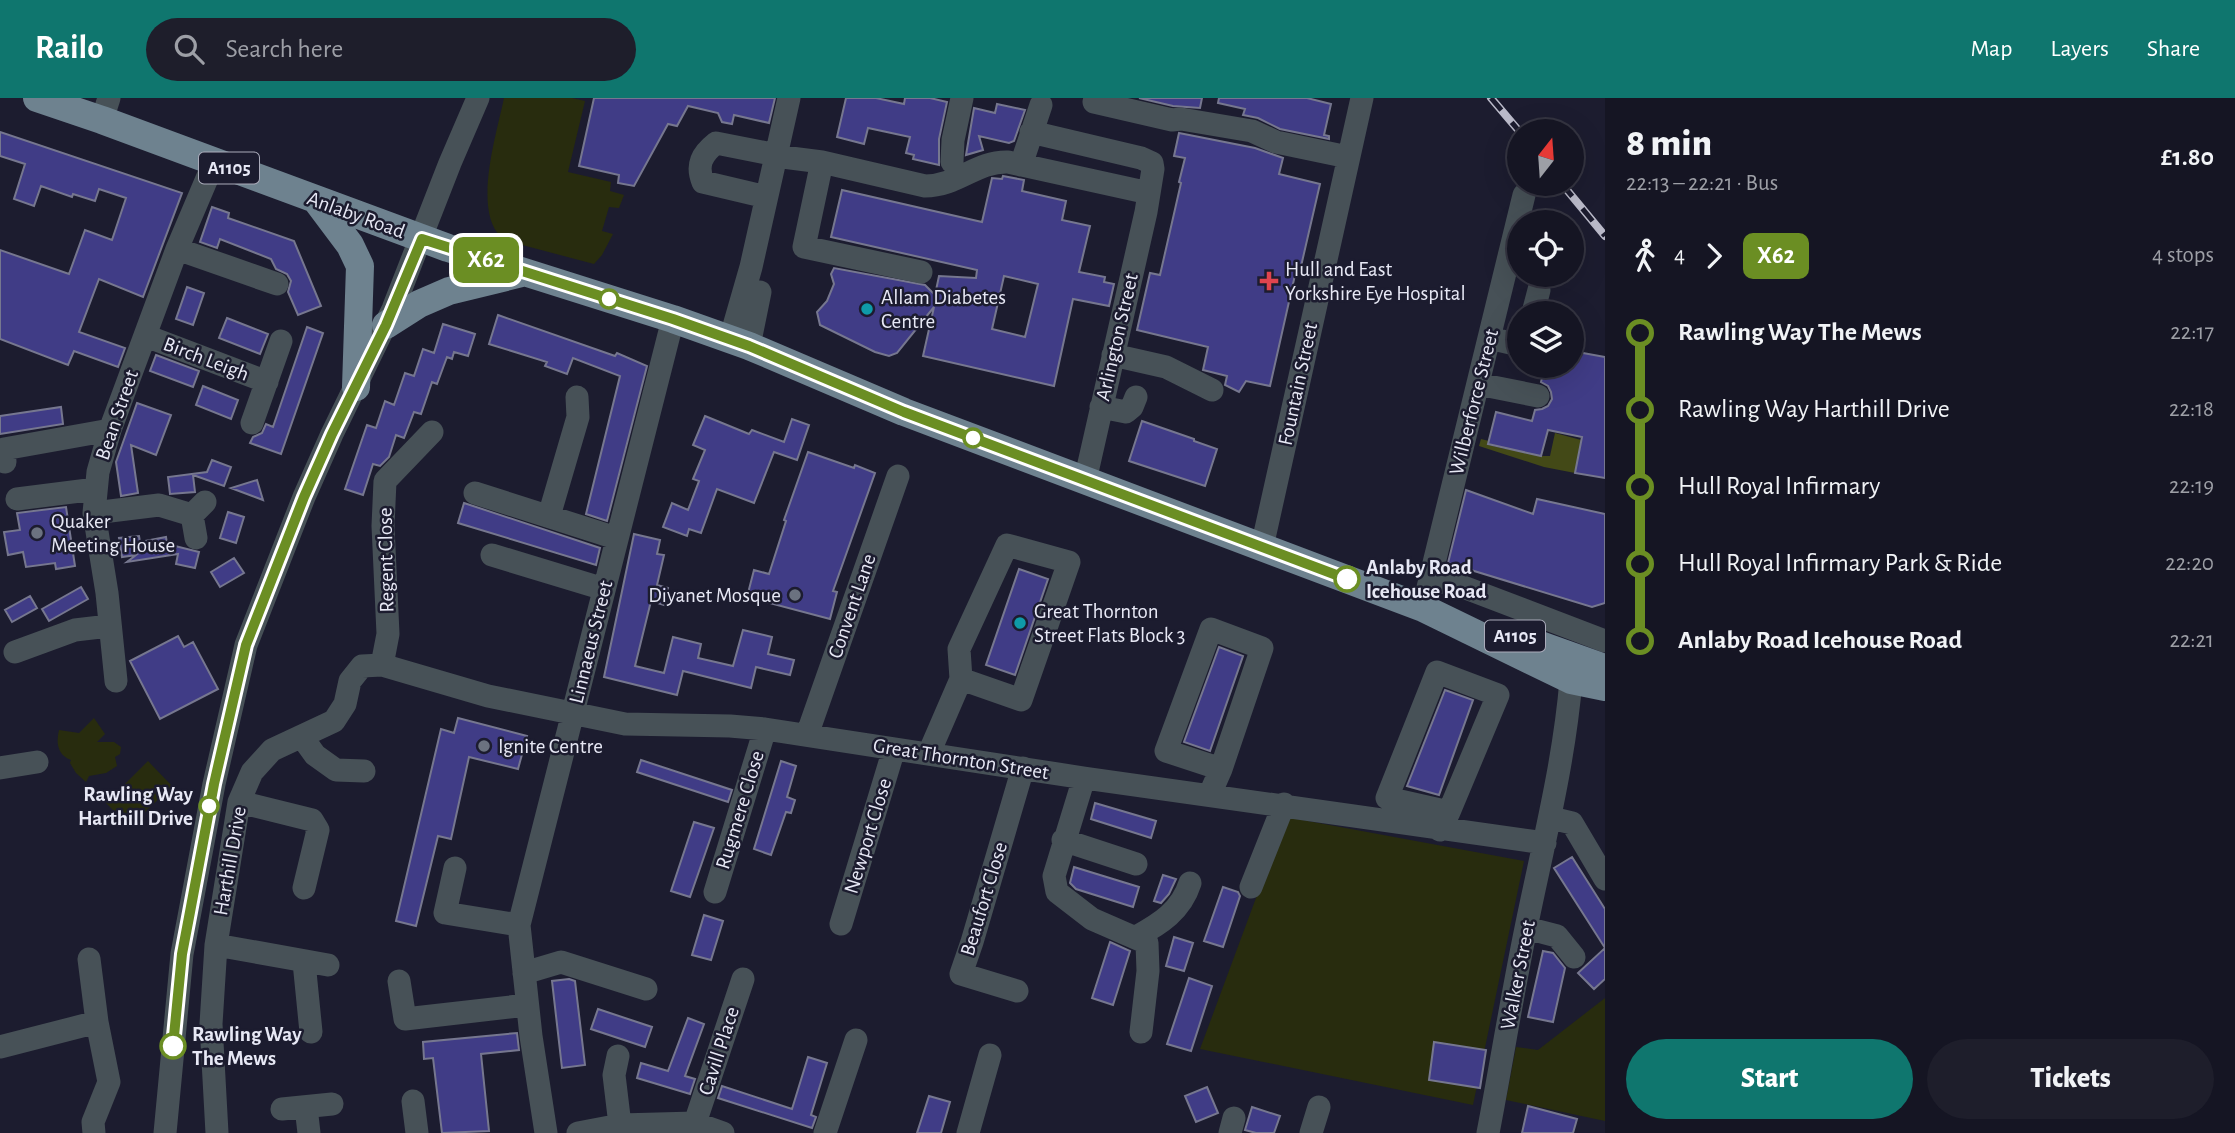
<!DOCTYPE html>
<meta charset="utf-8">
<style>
body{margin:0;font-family:"Alegreya Sans",sans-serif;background:#1e1e2b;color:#f1f3f6;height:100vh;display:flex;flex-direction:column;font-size:26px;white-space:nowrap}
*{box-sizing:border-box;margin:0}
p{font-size:23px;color:#9d9fa6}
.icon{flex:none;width:38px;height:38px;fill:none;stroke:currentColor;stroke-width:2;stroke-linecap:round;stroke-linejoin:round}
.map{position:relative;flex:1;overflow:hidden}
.side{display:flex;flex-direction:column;background:#151523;width:630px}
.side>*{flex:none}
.badge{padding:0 14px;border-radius:10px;font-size:24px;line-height:46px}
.needle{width:46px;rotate:17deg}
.controls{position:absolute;left:1507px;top:21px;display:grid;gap:14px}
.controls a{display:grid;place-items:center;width:77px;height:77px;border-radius:50%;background:#151523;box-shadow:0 7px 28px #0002,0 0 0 2px #343441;font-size:35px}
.map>.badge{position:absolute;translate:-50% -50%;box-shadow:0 0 0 4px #fff}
.legs{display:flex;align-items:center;gap:10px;height:77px;padding:0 21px;font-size:23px}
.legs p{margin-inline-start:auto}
.headline{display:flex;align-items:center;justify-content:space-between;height:119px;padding:0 21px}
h1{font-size:38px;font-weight:800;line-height:52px}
.cta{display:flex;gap:14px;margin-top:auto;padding:14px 21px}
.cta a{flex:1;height:80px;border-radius:42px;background:#0f766e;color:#fff;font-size:28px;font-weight:800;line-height:80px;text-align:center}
.cta a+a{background:#1e1e2b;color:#f1f3f6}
ul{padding:0 21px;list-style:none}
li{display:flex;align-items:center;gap:24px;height:77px;font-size:26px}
li i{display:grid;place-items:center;width:10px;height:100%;margin:0 9px;background:currentColor}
li i::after{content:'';width:18px;height:18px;margin:-9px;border:5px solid;border-radius:50%;background:#151523}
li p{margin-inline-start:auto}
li:first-child i{background:linear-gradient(#0000 50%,currentColor 0)}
li:last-child i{background:linear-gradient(currentColor 50%,#0000 0)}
header{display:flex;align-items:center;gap:42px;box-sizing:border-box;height:98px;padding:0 35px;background:#0f766e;color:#fff}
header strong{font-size:33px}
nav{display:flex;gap:38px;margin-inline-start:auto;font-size:24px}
.search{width:490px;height:63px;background:#1e1e2b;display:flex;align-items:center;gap:18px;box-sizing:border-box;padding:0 24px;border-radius:38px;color:#9d9fa6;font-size:26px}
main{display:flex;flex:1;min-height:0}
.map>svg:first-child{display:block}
.green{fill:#282c0e}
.forest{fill:#434917}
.building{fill:#403c86;stroke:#76778f;stroke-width:2;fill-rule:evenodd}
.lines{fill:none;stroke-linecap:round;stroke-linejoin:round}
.minor{stroke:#475157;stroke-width:23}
.major{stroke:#6e828f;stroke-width:28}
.rail-casing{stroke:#babac9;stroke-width:8}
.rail{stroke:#1c1c2f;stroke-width:5;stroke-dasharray:16;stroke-linecap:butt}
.line-1-casing{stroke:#fff;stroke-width:16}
.line-1{stroke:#6b8e23;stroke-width:10}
.health-dot{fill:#e0444e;stroke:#1c1c2f;stroke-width:2.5}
.stop-1-dot{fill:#fff;stroke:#6b8e23;stroke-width:3.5}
.culture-dot{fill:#0f9aa8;stroke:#1c1c2f;stroke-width:2.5}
.worship-dot{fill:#6b7280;stroke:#1c1c2f;stroke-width:2.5}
.labels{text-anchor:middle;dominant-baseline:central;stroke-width:5;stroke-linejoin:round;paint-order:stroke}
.shield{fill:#1c1c2f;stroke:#aaabba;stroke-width:2}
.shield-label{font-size:19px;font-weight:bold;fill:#e7e8f5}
.street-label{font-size:21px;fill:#e7e8f5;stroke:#1c1c2f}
.poi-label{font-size:21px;fill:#e7e8f5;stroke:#1c1c2f;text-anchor:start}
.stop-label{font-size:21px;font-weight:bold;fill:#e7e8f5;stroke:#1c1c2f;text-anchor:start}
</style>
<header>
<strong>Railo</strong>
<div class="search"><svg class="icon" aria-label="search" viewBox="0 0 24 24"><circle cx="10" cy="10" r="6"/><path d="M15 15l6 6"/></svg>Search here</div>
<nav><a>Map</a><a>Layers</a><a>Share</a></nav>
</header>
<main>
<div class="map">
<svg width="1605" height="1035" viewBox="0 0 1605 1035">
<rect width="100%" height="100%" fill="#1c1c2f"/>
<!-- green -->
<path class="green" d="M504,0H572L585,3L568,74L611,84L610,93L624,97L619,110L609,109L602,133L613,136L602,157L594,166L507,143C469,122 497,35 504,0Z
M94,620L105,636L97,644H114L121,649L120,656L115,659L117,668L106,675L89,678L86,684L76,675L70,665L71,662C57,657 56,644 59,632L79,635Z
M148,663L172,688L130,729L106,705Z
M1286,719L1524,763L1473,1007L1200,951Z
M1605,900V1023L1506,1002L1516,949L1538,952Z"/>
<!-- forest -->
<path class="forest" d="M1555,335L1581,342L1575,375L1544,369L1479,348L1481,341L1489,343V347L1505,351L1506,349L1541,358H1550Z"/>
<!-- building -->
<path class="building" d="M594,0H775L769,25L734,17L732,26L722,24L718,15L688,8L677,28L668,26L634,88L618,85L619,77L579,68Z
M846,0H876L904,6L905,0H930L947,4L939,41V67L913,61L914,57L906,55L910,39L868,30L864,46L837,39Z
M1139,0H1202L1200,10L1173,8Z
M1219,0H1307L1331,6L1324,37L1329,38V41L1280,31L1258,20L1243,17L1245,11L1218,5Z
M997,6L1025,12L1014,43L1009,45L979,38L983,52L966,57L974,10L995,15Z
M0,34L182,95L143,199L99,181L79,234L125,250L118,269L74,253L68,267L0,241V152L69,176L85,132L112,142L126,100L99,91L95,103L73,96L72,99L41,88L34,108L14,101L25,66L0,58Z
M1179,35L1255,50L1283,60L1279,76L1320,86L1299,177H1295L1270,288L1246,283L1239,294L1225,287L1227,278L1203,272L1208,249L1137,232L1150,175L1160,177L1181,85L1179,84L1185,60L1174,58Z
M1003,78L1024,82L1022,93L1066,103L1062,122L1090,128L1079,174L1105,179L1104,184L1114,186L1109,208L1073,201L1054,288L923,258L934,209L897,255L889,258L875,254L820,227L817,214L827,203L834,186L831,176L834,170L925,187L935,197L939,178L976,180L977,172L831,139L842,92L982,124L992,80L1002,81ZM1004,178L1038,186L1025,239L992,231Z
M212,109L229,115L228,120L294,143L321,208L298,217L288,194L291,183L287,176L276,171L271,161L220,141L217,150L200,144Z
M187,189L204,195L193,227L176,221Z
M498,217L615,258L617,255L647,268L607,423L586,416L620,278L573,260L567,276L545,268L547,264L489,246Z
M227,220L268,236L260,256L219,240Z
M443,226L475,236L468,258L454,254L452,261L447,259L437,286L432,284L421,316L414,314L404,340L396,337L389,359L380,368L373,366L363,397L345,391L367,327L376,330L385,303L394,307L405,275L414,278L423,251L434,255Z
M307,229L323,235L281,356L250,345L253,339L262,335L266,326L273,329Z
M1572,253L1605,259V380L1575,375L1582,339L1548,332L1541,358L1488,346L1496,314L1532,323L1535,312L1542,311L1548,308L1552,301L1551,294L1548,288L1541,284L1545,268H1572Z
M156,257L199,273L193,289L150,273Z
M203,288L238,302L231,321L196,307Z
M137,305L171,317L156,357L131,347L138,395L121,398L116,364Z
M61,309L63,326L0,336V318Z
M705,318L749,336L752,332L784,344L792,321L809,327L797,362L774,354L754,405L717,391L701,435L689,431L687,438L663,429L672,405L688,412L699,383L693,381L705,352L693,347Z
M1142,323L1194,341V343L1217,351L1205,388L1129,363Z
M808,354L854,370L855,367L875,375L833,493L837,494L830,521L747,499L754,472L769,476L786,423L784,422Z
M212,362L231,369L224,388L193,377L195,394L170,396L168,379L207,374Z
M257,382L263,402L231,390Z
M1466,392L1533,416L1537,401L1605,416V505L1592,509L1448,465Z
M464,405L600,450L596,467L458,425Z
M66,409L75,468L56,471L55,465L26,469L23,454L8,457L4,434L20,432L17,415Z
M228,414L244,419L236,445L220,440Z
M634,436L660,442L657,456L664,457L657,487L668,490L664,507L651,503L635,568L664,575L673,539L701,546L698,560L733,568L743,532L772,539L768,556L794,562L790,577L756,569L751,590L683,573L677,597L604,579Z
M139,438L140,444L166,439L167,446L199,454L195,470L176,466L178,456L127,464L136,457L122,459L119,440Z
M234,460L244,475L220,489L211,474Z
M1019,471L1048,481L1015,577L986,567Z
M81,489L88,501L49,523L42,511Z
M30,498L37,510L12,524L5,512Z
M178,538L184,549L193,544L218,591L160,621L130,563Z
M1219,549L1243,558L1210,653L1184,644Z
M1445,592L1473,602L1439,697L1407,688Z
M458,620L527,638L518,671L469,659L451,741L438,738L416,828L396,823L441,631L454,635Z
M641,662L732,692L728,704L637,674Z
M781,663L796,668L787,699L795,702L791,715L786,714L771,757L754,751Z
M1095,705L1156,723L1151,740L1091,721Z
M694,724L714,730L690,799L671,793Z
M1572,759L1605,811V850L1554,770Z
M1074,769L1139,789L1133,809L1076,791L1070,785Z
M1163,777L1176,781L1169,796L1161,805L1154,803Z
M1223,789L1238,794L1240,798L1223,849L1204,843Z
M704,817L723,823L711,862L692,857Z
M1174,839L1193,845L1184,873L1166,868Z
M1110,844L1130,853L1113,907L1092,900Z
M1605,850V881L1594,891L1578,875Z
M1543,853L1553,855L1565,870L1553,924L1528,919Z
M1189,880L1212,888L1191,953L1167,946Z
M569,881L575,883L585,967L562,970L552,883Z
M598,911L652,929L645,949L591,931Z
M688,920L704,926L685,978L695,981L690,996L637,980L641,965L668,973Z
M517,935L519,952L481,956L489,1033L442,1035L433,960L424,961L423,944Z
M1434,944L1486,952L1480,990L1429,982Z
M808,959L827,965L811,1017L816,1019L812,1030L718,1000L722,988L792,1011Z
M1207,989L1218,1015L1196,1024L1185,998Z
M929,998L950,1004L941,1035H917Z
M1528,1008L1577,1021L1573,1035H1522Z
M1252,1009L1280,1018L1274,1035H1256L1245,1032Z"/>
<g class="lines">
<!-- minor -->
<path class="minor" d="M1095,0L1094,4L1172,22L1181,21L1252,33L1276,44L1348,59
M102,22L109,0
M1031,34L1141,60L1152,65L1153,71L1146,114L1085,383
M775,58L822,64L925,88C958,88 976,63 1008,64L1149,95
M822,64L804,149L921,174
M952,64L953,42L962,0
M1021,67L1041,7
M765,102L758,97L703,84C696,67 702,56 716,45L767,55L775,61
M177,151L277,186
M1533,215L1539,192
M146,238L267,284
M1489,240L1519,247
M730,242L751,169L789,0
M749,248L760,194
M1113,257L1166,269L1212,292
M1478,286L1538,298
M1101,309L1126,314L1132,309L1136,299
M252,325L281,243
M5,364L4,351L110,332
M475,395L616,440
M17,401L96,391
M94,415L159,407L192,417
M549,418L578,319L577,299
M196,440L192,417L205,404
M1262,449L1362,0
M492,457L604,491
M1429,485L1450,484L1605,543
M1423,510L1524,97
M15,554L75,532L109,528
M382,567L388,536L383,428L385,383L432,334
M116,583L107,495L94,415L98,374L110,332L177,151L214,64
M807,637L898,378
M302,639L315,657L336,672L364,673
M929,655L961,581L959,551L1007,447L1069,464L1021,602L961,581
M0,670L37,664
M1084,680L1054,778L1057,794L1092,821L1147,845L1148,873L1141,934
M1210,696L1221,671L1262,550L1211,531L1166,653L1221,671
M239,704L312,722L318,732L304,790
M1551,720L1572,725L1605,781
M1440,732L1449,714L1498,597L1437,574L1387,700L1449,714
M1063,742L1136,766
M455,770L445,815L519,827
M1251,789L1284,706
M715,794L765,631
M841,826L894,651
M1526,830L1557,838L1574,859
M1136,839C1160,826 1181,813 1190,785
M216,847L328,867
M89,861L97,924L109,984L93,1024L94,1035
M304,864L311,934
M524,875L561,864L646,891
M399,883L405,921L527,907
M1017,893L961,876L972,844L1023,670
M0,949L97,924
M618,958L614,977L620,1027
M413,1003L417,1035
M306,1009L309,1035
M282,1011L332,1006
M695,1025L743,881
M165,1035L182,856L214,686L246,547L304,399L332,336L393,211L450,65L478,0
M217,1035L211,926L216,847L239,704L252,674L272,652L334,623L345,606L350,583L362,568L382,567L488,598L625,626L730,628L765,631L1084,680L1545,745
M546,1035L531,938L519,827L673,221
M578,1035L620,1027L695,1025L723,1035
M825,1035L856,942
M968,1035L990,957
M1230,1035L1234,1020
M1311,1035L1319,1009
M1488,1035C1501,967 1512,898 1526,830C1543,747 1564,666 1571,582"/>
<!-- major -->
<path class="major" d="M37,0L102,22L448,150L673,221L749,248L904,314L1423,510L1571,582L1605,589
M317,103L350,147L360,168L356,289
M386,227L419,206L449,193L522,175
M1526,542L1605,570"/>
<!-- rail casing -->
<g class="rail-casing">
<path id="rail" d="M1491,0L1519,33
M1562,86L1605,138"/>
</g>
<!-- rail -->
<use href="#rail" class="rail"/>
</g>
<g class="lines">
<!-- line-1 casing -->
<g class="line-1-casing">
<path id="line-1" d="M173,948L182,856L190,814L214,686L246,547L304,399L332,336L386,227L422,141L673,221L749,248L904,314L1347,481"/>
</g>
<!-- line-1 -->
<use href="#line-1" class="line-1"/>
</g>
<!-- markers -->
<path class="health-dot" d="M1265.5 172.5h7v7h7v7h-7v7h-7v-7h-7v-7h7z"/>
<g class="stop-1-dot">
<circle cx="609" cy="201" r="9"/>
<circle cx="973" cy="340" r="9"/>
<circle cx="1347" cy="481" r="12"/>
<circle cx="209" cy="708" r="9"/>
<circle cx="173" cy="948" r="12"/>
</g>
<g class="culture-dot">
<circle cx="867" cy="211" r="7"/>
<circle cx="1020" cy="525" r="7"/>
</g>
<g class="worship-dot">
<circle cx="37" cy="435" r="7"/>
<circle cx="795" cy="497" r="7"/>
<circle cx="484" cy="648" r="7"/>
</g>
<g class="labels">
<!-- shield labels -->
<g class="shield">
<rect x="199" y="54.5" width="60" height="31" rx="5"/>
<rect x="1485" y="522.5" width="60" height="31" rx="5"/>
</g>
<g class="shield-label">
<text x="229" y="70">A1105</text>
<text x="1515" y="538">A1105</text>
</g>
<!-- street labels -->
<g class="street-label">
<text transform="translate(356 117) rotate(20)">Anlaby Road</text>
<text transform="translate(1117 239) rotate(-77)">Arlington Street</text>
<text transform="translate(206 261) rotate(21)">Birch Leigh</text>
<text transform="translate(1298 286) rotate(-78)">Fountain Street</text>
<text transform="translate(1474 304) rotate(-76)">Wilberforce Street</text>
<text transform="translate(117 317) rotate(-71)">Bean Street</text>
<text transform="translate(386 462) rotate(-91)">Regent Close</text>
<text transform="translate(852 508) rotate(-71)">Convent Lane</text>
<text transform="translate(591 544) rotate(-76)">Linnaeus Street</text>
<text transform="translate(961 661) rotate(9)">Great Thornton Street</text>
<text transform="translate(740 712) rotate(-73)">Rugmere Close</text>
<text transform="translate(868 738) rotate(-73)">Newport Close</text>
<text transform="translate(230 763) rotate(-80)">Harthill Drive</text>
<text transform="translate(984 801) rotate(-73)">Beaufort Close</text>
<text transform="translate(1518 877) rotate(-79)">Walker Street</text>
<text transform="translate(719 953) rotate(-72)">Cavill Place</text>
</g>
<!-- poi labels -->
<g class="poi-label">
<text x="1285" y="171">Hull and East<tspan x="1285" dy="24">Yorkshire Eye Hospital</tspan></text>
<text x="881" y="199">Allam Diabetes<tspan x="881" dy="24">Centre</tspan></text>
<text x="51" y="423">Quaker<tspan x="51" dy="24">Meeting House</tspan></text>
<text x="781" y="497" text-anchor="end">Diyanet Mosque</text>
<text x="1034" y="513">Great Thornton<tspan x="1034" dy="24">Street Flats Block 3</tspan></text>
<text x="498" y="648">Ignite Centre</text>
</g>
<!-- stop labels -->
<g class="stop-label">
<text x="1366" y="469">Anlaby Road<tspan x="1366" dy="24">Icehouse Road</tspan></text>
<text x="193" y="696" text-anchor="end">Rawling Way<tspan x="193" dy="24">Harthill Drive</tspan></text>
<text x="192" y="936">Rawling Way<tspan x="192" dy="24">The Mews</tspan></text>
</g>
</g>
</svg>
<div class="controls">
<a><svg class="needle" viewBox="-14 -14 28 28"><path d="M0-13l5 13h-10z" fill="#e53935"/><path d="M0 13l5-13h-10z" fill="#9d9fa6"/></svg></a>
<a><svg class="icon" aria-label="locate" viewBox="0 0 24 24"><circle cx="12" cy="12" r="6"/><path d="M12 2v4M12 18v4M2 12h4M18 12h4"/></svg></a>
<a><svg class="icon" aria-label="layers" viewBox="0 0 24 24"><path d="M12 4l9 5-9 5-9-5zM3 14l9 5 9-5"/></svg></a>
</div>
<b class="badge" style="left:486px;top:162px;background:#6b8e23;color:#fff">X62</b>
</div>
<section class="side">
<div class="headline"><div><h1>8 min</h1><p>22:13 – 22:21 · Bus</p></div><b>£1.80</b></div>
<div class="legs"><svg class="icon" aria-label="walk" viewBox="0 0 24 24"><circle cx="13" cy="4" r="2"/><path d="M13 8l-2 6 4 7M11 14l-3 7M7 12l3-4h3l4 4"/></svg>4<svg class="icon" aria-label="forward" viewBox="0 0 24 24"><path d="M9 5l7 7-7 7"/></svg><b class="badge" style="background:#6b8e23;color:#fff">X62</b><p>4 stops</p></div>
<ul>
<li><i style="color:#6b8e23"></i><b>Rawling Way The Mews</b><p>22:17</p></li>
<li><i style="color:#6b8e23"></i><span>Rawling Way Harthill Drive</span><p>22:18</p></li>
<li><i style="color:#6b8e23"></i><span>Hull Royal Infirmary</span><p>22:19</p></li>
<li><i style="color:#6b8e23"></i><span>Hull Royal Infirmary Park &amp; Ride</span><p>22:20</p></li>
<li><i style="color:#6b8e23"></i><b>Anlaby Road Icehouse Road</b><p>22:21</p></li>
</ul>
<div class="cta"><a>Start</a><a>Tickets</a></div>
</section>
</main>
